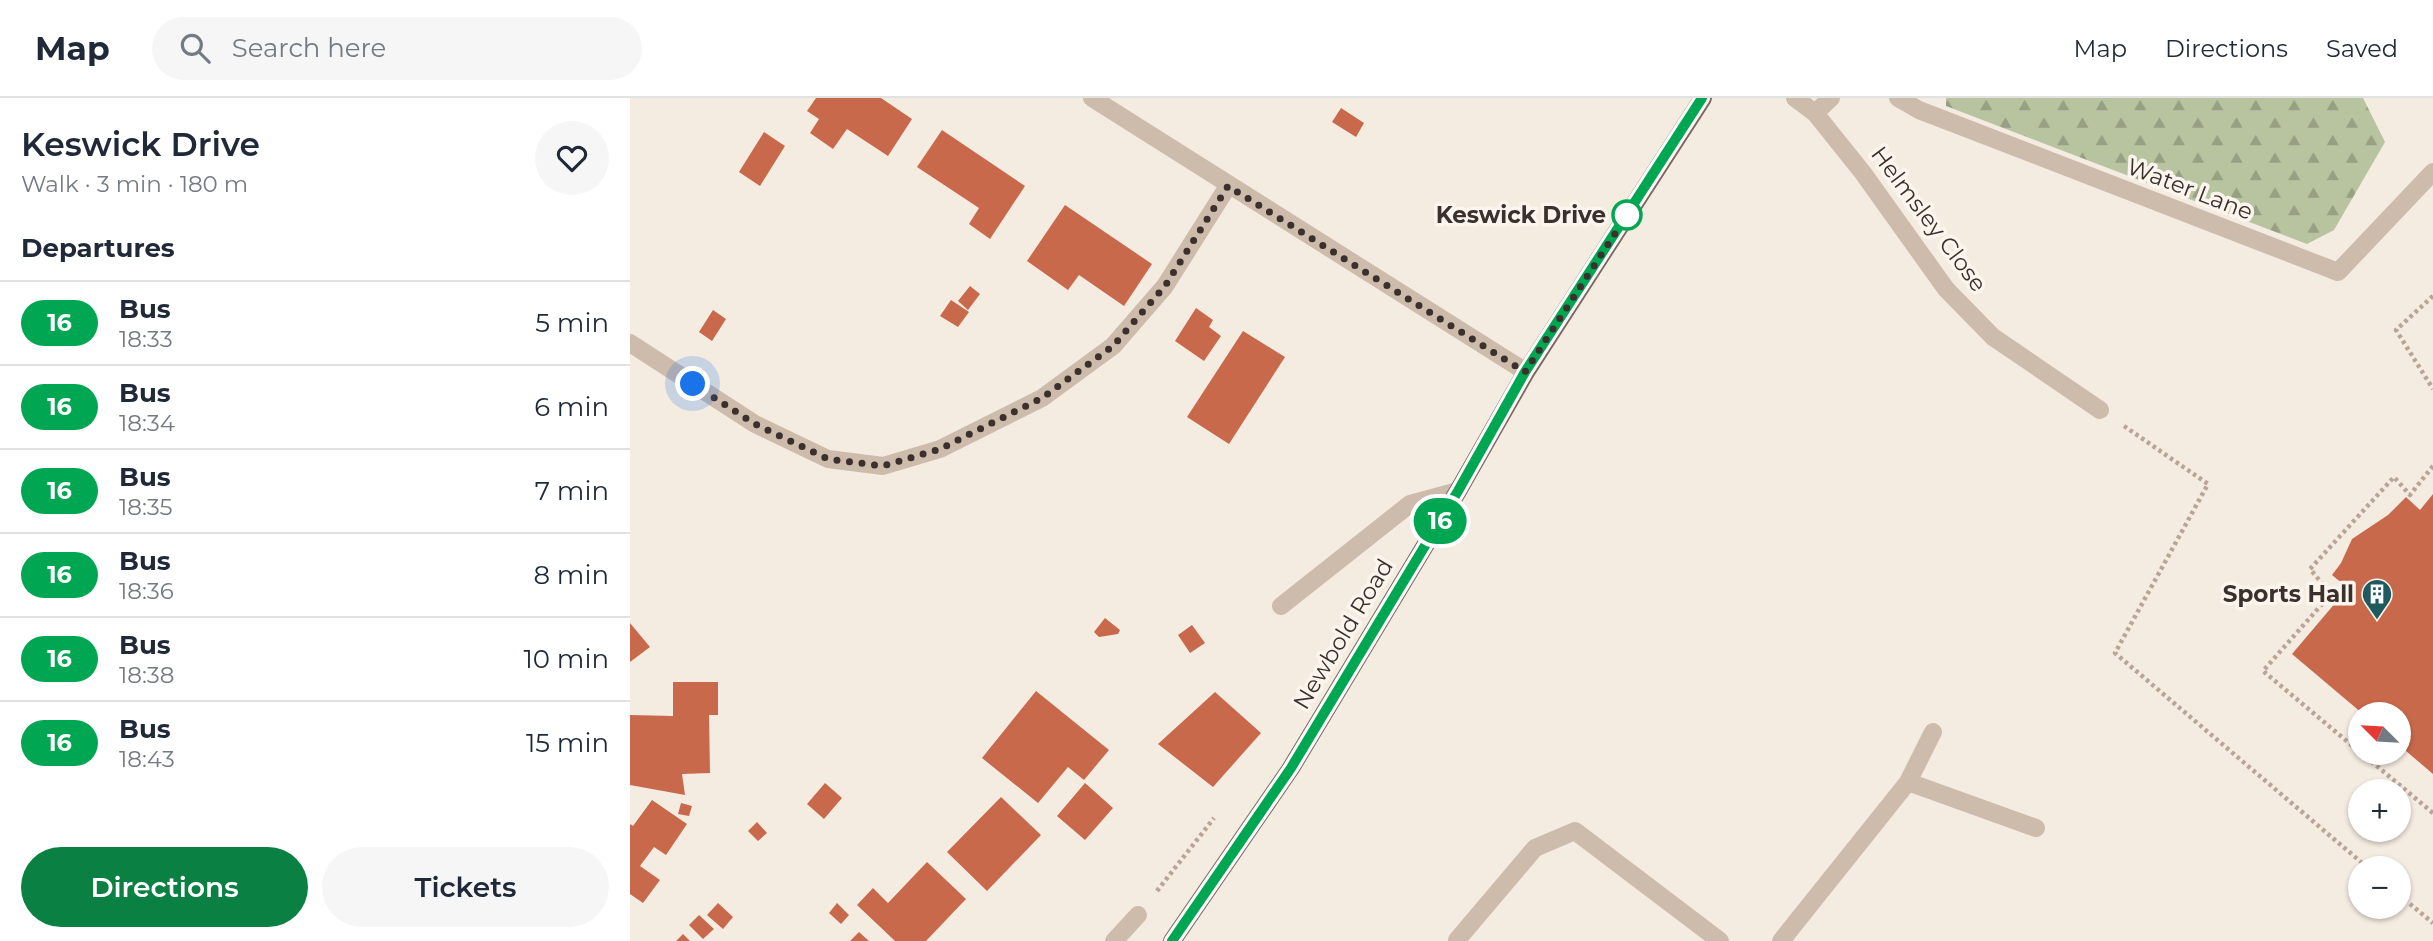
<!DOCTYPE html>
<meta charset="utf-8">
<style>
body{margin:0;font-family:Montserrat,sans-serif;background:#f6f6f7;color:#1f2937;height:100vh;display:flex;flex-direction:column;font-size:26px;white-space:nowrap}
*{box-sizing:border-box;margin:0}
p{font-size:23px;color:#747a83}
.icon{flex:none;width:38px;height:38px;fill:none;stroke:currentColor;stroke-width:2;stroke-linecap:round;stroke-linejoin:round}
.map{position:relative;flex:1;overflow:hidden}
.side{display:flex;flex-direction:column;background:#fff;width:630px}
.side>*{flex:none}
.badge{padding:0 14px;border-radius:23px;font-size:24px;line-height:46px}
.needle{width:46px;rotate:294deg}
.controls{position:absolute;left:1718px;top:604px;display:grid;gap:14px}
.controls a{display:grid;place-items:center;width:63px;height:63px;border-radius:50%;background:#fff;box-shadow:0 2px 5px #0004;font-size:35px}
.you{position:absolute;width:35px;height:35px;margin:-18px;border:5px solid #fff;border-radius:50%;background:#1a73e8;box-shadow:0 0 0 10px #1a73e833}
.map>.badge{position:absolute;translate:-50% -50%;box-shadow:0 0 0 4px #fff}
h2{padding:0 21px;font-size:26px;line-height:63px}
.round{display:grid;place-items:center;flex:none;width:74px;height:74px;border-radius:37px;background:#f6f6f7}
.head{display:flex;align-items:center;justify-content:space-between;height:119px;padding:0 21px}
h1{font-size:33px;font-weight:600;line-height:52px}
.primary-button{display:flex;gap:14px;margin-top:auto;padding:14px 21px}
.primary-button a{flex:1;height:80px;border-radius:42px;background:#0b8043;color:#fff;font-size:28px;font-weight:600;line-height:80px;text-align:center}
.primary-button a+a{background:#f6f6f7;color:#1f2937}
ul{padding:0;list-style:none}
li{display:flex;align-items:center;gap:21px;height:84px;padding:0 21px;border-top:2px solid #e0e1e3}
li div{flex:1}
li b{display:block;font-size:26px}
li em{font-style:normal}
li .badge{min-width:77px;font-weight:700;text-align:center}
header{display:flex;align-items:center;gap:42px;box-sizing:border-box;height:98px;padding:0 35px;background:#fff;border-bottom:2px solid #e0e1e3}
header strong{font-size:33px}
nav{display:flex;gap:38px;margin-inline-start:auto;font-size:24px}
.search{width:490px;height:63px;background:#f6f6f7;display:flex;align-items:center;gap:18px;box-sizing:border-box;padding:0 24px;border-radius:38px;color:#747a83;font-size:26px}
main{display:flex;flex:1;min-height:0}
.map>svg:first-child{display:block}
.forest{fill:url(#forest-firs)}
.building{fill:#c8694b}
.lines{fill:none;stroke-linecap:round;stroke-linejoin:round}
.path{stroke:#b9a596;stroke-width:4.5;stroke-dasharray:3.5 3.5;stroke-linecap:butt}
.minor{stroke:#cdbbac;stroke-width:18}
.major{stroke:#7d675c;stroke-width:18}
.line-casing{stroke:#fff;stroke-width:16}
.line{stroke:#00a651;stroke-width:10}
.walk{stroke:#3b302b;stroke-width:7;stroke-dasharray:0 12.6}
.stop-dot{fill:#fff;stroke:#00a651;stroke-width:3.5}
.labels{text-anchor:middle;dominant-baseline:central;stroke-width:7;stroke-linejoin:round;paint-order:stroke}
.street-label{font-size:23px;fill:#3b302b;stroke:#fbf5ee}
.stop-label{font-size:23px;font-weight:bold;fill:#3b302b;stroke:#fbf5ee;text-anchor:end}
.poi-label{font-size:23px;font-weight:bold;fill:#3b302b;stroke:#fbf5ee;text-anchor:end}
</style>
<header>
<strong>Map</strong>
<div class="search"><svg class="icon" aria-label="search" viewBox="0 0 24 24"><circle cx="10" cy="10" r="6"/><path d="M15 15l6 6"/></svg>Search here</div>
<nav><a>Map</a><a>Directions</a><a>Saved</a></nav>
</header>
<main>
<section class="side">
<div class="head"><div><h1>Keswick Drive</h1><p>Walk · 3 min · 180 m</p></div><a class="round"><svg class="icon" aria-label="heart" viewBox="0 0 24 24"><path d="M12 20l-8-8c-3-5 5-10 8-4 3-6 11-1 8 4z"/></svg></a></div>
<h2>Departures</h2>
<ul>
<li><span class="badge" style="background:#00a651;color:#fff">16</span><div><b>Bus</b><p>18:33</p></div><em>5 min</em></li>
<li><span class="badge" style="background:#00a651;color:#fff">16</span><div><b>Bus</b><p>18:34</p></div><em>6 min</em></li>
<li><span class="badge" style="background:#00a651;color:#fff">16</span><div><b>Bus</b><p>18:35</p></div><em>7 min</em></li>
<li><span class="badge" style="background:#00a651;color:#fff">16</span><div><b>Bus</b><p>18:36</p></div><em>8 min</em></li>
<li><span class="badge" style="background:#00a651;color:#fff">16</span><div><b>Bus</b><p>18:38</p></div><em>10 min</em></li>
<li><span class="badge" style="background:#00a651;color:#fff">16</span><div><b>Bus</b><p>18:43</p></div><em>15 min</em></li>
</ul>
<div class="primary-button"><a>Directions</a><a>Tickets</a></div>
</section>
<div class="map">
<svg width="1803" height="843" viewBox="0 0 1803 843">
<defs>
<pattern id="forest-firs" width="22" height="20" patternUnits="userSpaceOnUse" patternTransform="scale(1.75)"><rect width="22" height="20" fill="#b8c4a0"/><path d="M5 1l3.5 6h-7zM16 11l3.5 6h-7z" fill="#97a083"/></pattern>
</defs>
<rect width="100%" height="100%" fill="#f4ebe1"/>
<!-- forest -->
<path class="forest" d="M1316,0H1733L1755,44L1704,132L1677,146L1316,8Z"/>
<!-- building -->
<path class="building" d="M186,0H251L282,21L258,58L217,31L203,51L180,35L189,21L177,13Z
M711,10L734,25L726,39L702,24Z
M312,32L395,88L360,141L339,126L349,110L287,69Z
M134,34L155,48L130,88L109,74Z
M435,107L522,166L494,208L449,177L438,192L397,163Z
M340,188L350,196L338,212L328,203Z
M321,202L339,214L328,229L310,218Z
M566,210L583,222L579,229L591,238L574,263L545,243Z
M83,212L96,221L82,243L69,234Z
M613,233L655,259L599,346L557,319Z
M1803,396V676L1769,647V616H1733L1662,556L1718,490L1702,477L1711,465L1722,441L1758,417L1776,399L1790,412Z
M475,520L490,532L488,536L469,539L464,534Z
M0,525L20,549L0,564Z
M562,527L575,545L560,555L548,537Z
M43,584H88V617H79L80,675L52,676L55,697L0,687V617L43,618Z
M406,593L479,652L454,682L438,669L408,705L352,660Z
M585,594L631,635L583,689L528,646Z
M195,685L212,700L194,721L177,706Z
M455,685L483,710L455,742L427,718Z
M371,699L411,737L357,793L317,754Z
M22,702L57,726L36,757L24,749L10,768L30,782L13,805L0,796V726L3,728Z
M51,705L62,708L59,718L48,716Z
M127,724L137,735L128,743L118,733Z
M297,764L336,801L296,843H265L227,807L243,790L258,805Z
M88,805L103,819L93,831L77,817Z
M207,805L219,817L211,826L199,815Z
M69,817L84,831L73,841L59,827Z
M229,834L239,843H220Z
M53,836L60,843H46Z"/>
<g class="lines">
<!-- path -->
<path class="path" d="M1803,198L1766,232L1803,291
M1494,328L1578,386L1485,555L1738,770
M1803,368L1780,397L1764,379L1680,471L1701,496L1633,573L1803,715
M527,793L584,720
M1769,797L1803,825"/>
<!-- minor -->
<path class="minor" d="M462,0L896,274
M1165,0L1185,15L1233,75L1316,191L1363,239L1470,312
M1268,0L1289,12L1708,174L1803,74
M1185,15L1201,0
M0,245L125,326L198,361L253,368L310,351L412,300L483,248L535,188L598,88
M651,508L780,406L828,393
M1278,684L1406,730
M827,842L905,750L945,733L1090,843
M484,843L508,817
M1151,843L1278,684L1303,634"/>
<!-- major -->
<path class="major" d="M542,843L661,670L828,393L896,274L1073,0"/>
</g>
<g class="lines">
<!-- line casing -->
<g class="line-casing">
<path id="line" d="M542,843L661,670L828,393L895,274L1072,0"/>
</g>
<!-- line -->
<use href="#line" class="line"/>
<!-- walk -->
<path class="walk" d="M63,286L125,326L198,361L253,368L310,351L412,300L483,248L535,188L598,88L895,274L999,114L997,117"/>
</g>
<!-- icons -->
<defs>
<g id="building-pin" transform="scale(1.575)"><path d="M0 17L-7.5 6A9.5 9.5 0 1 1 7.5 6Z" fill="#1f5a5e" stroke="#fbf5ee"/><path d="M-4-6H4V6H1V3H-1V6H-4ZM-2.5-4.3h1.7v1.8h-1.7ZM.8-4.3h1.7v1.8H.8ZM-2.5-1h1.7V.8h-1.7ZM.8-1h1.7V.8H.8Z" fill="#fff"/></g>
</defs>
<g fill-rule="evenodd">
<use href="#building-pin" x="1747" y="496"/>
</g>
<!-- markers -->
<circle class="stop-dot" cx="997" cy="117" r="14"/>
<g class="labels">
<!-- street labels -->
<g class="street-label">
<text transform="translate(1560 91) rotate(21)">Water Lane</text>
<text transform="translate(1299 121) rotate(53)">Helmsley Close</text>
<text transform="translate(713 536) rotate(-59)">Newbold Road</text>
</g>
<!-- stop labels -->
<g class="stop-label">
<text x="976" y="117">Keswick Drive</text>
</g>
<!-- poi labels -->
<g class="poi-label">
<text x="1724" y="496">Sports Hall</text>
</g>
</g>
</svg>
<div class="controls">
<a><svg class="needle" viewBox="-14 -14 28 28"><path d="M0-13l5 13h-10z" fill="#e53935"/><path d="M0 13l5-13h-10z" fill="#747a83"/></svg></a>
<a>+</a>
<a>−</a>
</div>
<div class="you" style="left:63px;top:286px"></div>
<b class="badge" style="left:810px;top:423px;background:#00a651;color:#fff">16</b>
</div>
</main>
